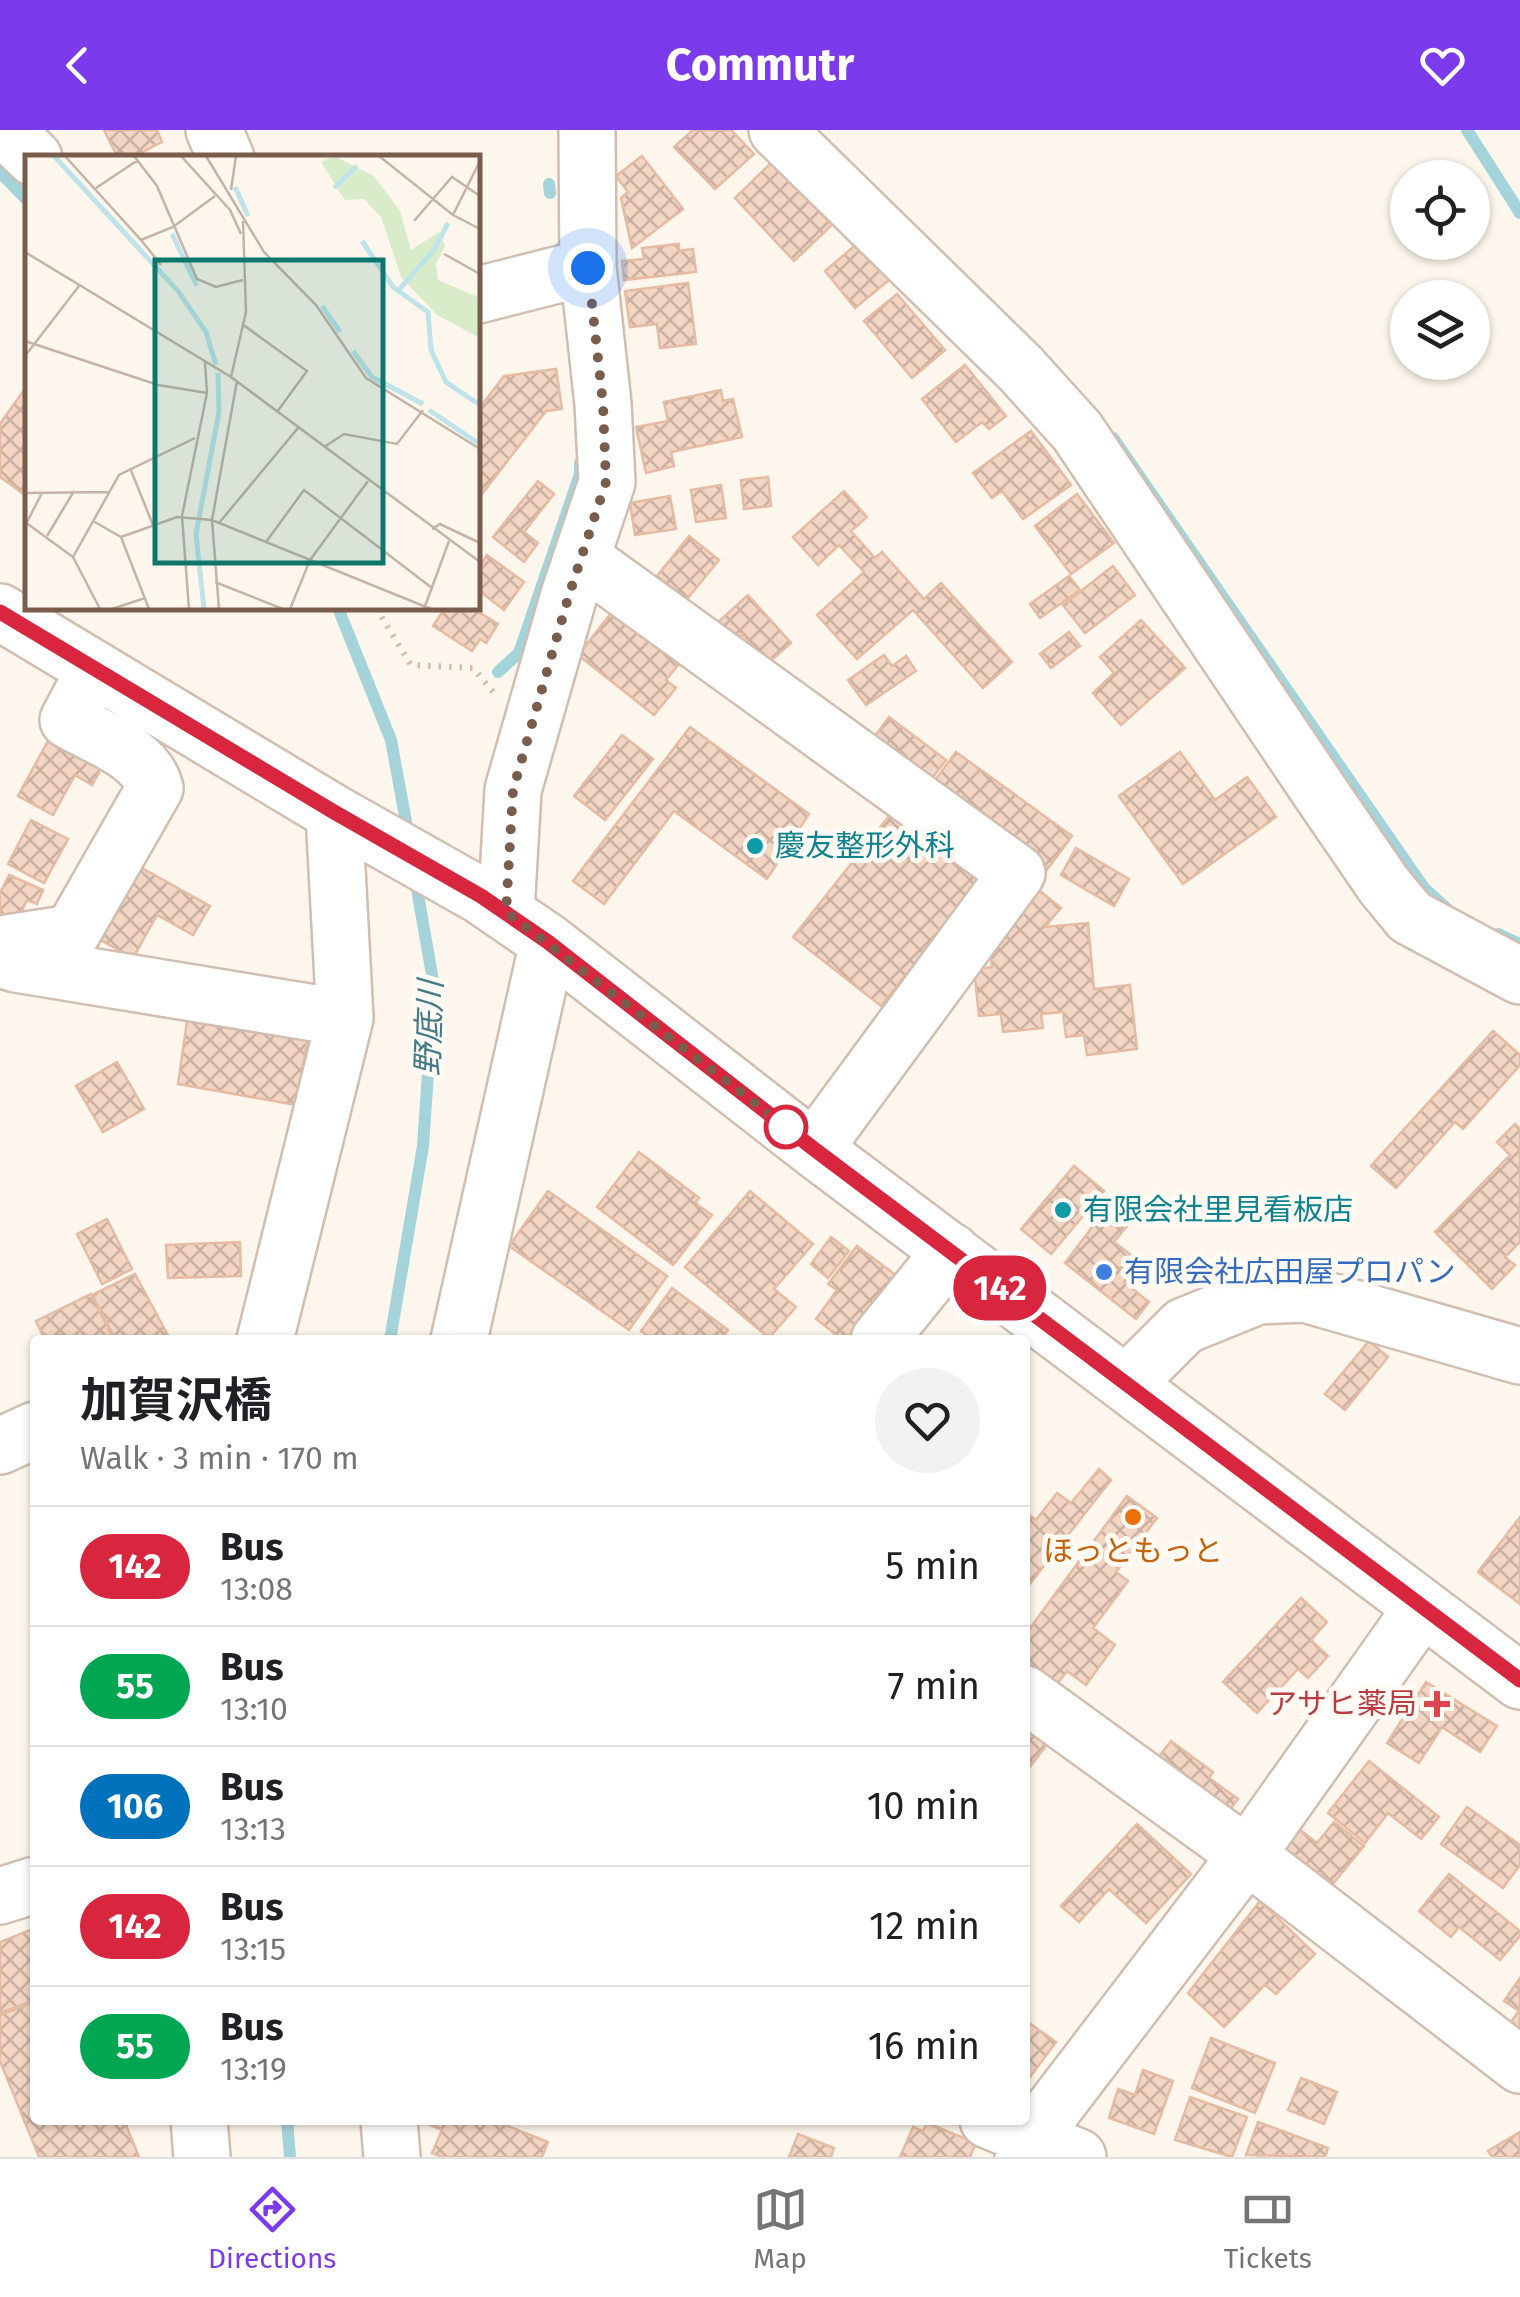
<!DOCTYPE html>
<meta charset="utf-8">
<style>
body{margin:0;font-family:"Fira Sans","Noto Sans JP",sans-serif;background:#f2f2f2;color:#202124;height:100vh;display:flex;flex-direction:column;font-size:38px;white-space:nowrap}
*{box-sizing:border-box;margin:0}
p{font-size:32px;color:#757577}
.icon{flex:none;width:55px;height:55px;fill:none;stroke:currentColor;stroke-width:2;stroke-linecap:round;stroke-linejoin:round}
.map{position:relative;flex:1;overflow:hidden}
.details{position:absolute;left:30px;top:1205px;width:1000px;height:790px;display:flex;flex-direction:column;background:#fff;border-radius:10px;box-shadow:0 2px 8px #0004}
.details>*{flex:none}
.badge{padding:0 20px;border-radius:32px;font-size:35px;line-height:65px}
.controls{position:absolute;left:1390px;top:30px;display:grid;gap:20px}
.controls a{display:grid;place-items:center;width:100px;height:100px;border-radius:50%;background:#fff;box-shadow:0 2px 8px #0004;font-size:50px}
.you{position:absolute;width:50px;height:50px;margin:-25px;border:8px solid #fff;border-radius:50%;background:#1a73e8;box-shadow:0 0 0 15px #1a73e833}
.map>.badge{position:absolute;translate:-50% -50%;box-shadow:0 0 0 5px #fff}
.round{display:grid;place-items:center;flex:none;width:105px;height:105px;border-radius:52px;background:#f2f2f2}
.head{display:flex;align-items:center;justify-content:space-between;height:170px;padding:0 50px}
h1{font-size:48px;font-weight:700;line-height:75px}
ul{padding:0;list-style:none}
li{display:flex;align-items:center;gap:30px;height:120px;padding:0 50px;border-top:2px solid #e0e0e0}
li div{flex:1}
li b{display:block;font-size:38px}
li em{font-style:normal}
li .badge{min-width:110px;font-weight:700;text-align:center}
header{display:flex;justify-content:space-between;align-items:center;height:130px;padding:0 50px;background:#7c3aed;color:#fff;font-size:45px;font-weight:700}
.tab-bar{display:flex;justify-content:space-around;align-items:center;height:140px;border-top:2px solid #e0e0e0;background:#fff;font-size:28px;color:#757577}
.tab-bar a{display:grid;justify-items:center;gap:5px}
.tab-bar .on{color:#7c3aed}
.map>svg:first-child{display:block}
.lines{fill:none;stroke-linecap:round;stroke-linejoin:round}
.stream{stroke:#a5d3da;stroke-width:12}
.building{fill:url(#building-cross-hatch);stroke:#e6bba3;stroke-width:2.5}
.minor-casing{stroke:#d1beb0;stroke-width:60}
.path{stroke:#d9b8a5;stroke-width:6;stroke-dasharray:2.5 8;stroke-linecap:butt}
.minor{stroke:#fff;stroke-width:55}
.line-casing{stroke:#fff;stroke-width:22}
.line{stroke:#d7263d;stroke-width:15}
.walk{stroke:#7a5c4d;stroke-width:10;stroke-dasharray:0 18}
.culture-dot{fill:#0f9aa8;stroke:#fffaf3;stroke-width:4}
.stop-dot{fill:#fff;stroke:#d7263d;stroke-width:5}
.shop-dot{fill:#3f7fe0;stroke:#fffaf3;stroke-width:4}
.food-dot{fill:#e8710a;stroke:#fffaf3;stroke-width:4}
.health-dot{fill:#e0444e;stroke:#fffaf3;stroke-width:4}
.labels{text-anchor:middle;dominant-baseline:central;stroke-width:10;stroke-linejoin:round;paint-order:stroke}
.culture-label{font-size:30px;fill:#0d838f;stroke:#fffaf3;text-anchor:start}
.shop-label{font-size:30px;fill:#366cbe;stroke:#fffaf3;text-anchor:start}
.food-label{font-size:30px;fill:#c56008;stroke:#fffaf3}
.health-label{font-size:30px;fill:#be3a42;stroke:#fffaf3;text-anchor:end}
.water-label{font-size:32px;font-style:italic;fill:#437c86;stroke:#fffaf3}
.inset-river{fill:none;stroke:#bfe3e8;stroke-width:5}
.inset-road{fill:none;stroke:#c5b3a7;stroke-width:2.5}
.view{fill:#0f766e;fill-opacity:0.15;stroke:#0f766e;stroke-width:5}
.inset-edge{fill:none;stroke:#7a5c4d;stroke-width:5}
</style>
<header><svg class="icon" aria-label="back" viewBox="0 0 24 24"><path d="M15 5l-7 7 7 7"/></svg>Commutr<svg class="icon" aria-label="heart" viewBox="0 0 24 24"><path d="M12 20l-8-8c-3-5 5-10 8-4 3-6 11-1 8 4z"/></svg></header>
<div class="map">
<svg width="1520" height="2027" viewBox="0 0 1520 2027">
<defs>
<pattern id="building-cross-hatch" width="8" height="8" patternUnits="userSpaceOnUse" patternTransform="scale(2.5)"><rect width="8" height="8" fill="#f3d5c3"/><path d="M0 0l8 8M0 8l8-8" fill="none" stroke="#cab0a1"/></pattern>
</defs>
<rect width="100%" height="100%" fill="#fdf6ec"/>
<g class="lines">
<!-- stream -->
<path class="stream" d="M1467,0L1520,83
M0,42L28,71
M549,54L550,63
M1113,308L1424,758L1448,780
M338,478L391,610L409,708
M498,542L519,523L580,344V333
M1498,804L1520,814
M390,1210L423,1016L434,856L415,748
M287,1990L290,2027"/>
</g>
<!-- building -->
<path class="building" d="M104,0H157L162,12L131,28H118Z
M693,0H731L754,24L715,59L674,17Z
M642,26L683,79L632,118L621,68L628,62L616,46Z
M773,31L832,95L794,131L735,68Z
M858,113L889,150L855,178L825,141Z
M679,114V121L693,119L696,142L624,150L622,131L644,129L642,118Z
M688,153L696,214L660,218L657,194L630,197L625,161Z
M897,164L945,220L912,248L864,191Z
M965,235L1006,286L989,299L982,292L956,312L922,269Z
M556,239L562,279L546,281L478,369V280L504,246Z
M24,260L28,263V367L0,347V294Z
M721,260L723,271L733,269L742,307L671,322L674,336L646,343L636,297L668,291L664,272Z
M1031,301L1071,355L1023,389L1002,361L992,368L973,343Z
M768,347L771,376L744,379L741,350Z
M538,351L554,364L524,402L538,413L524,432L493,407Z
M721,355L726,388L696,392L691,360Z
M844,361L867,387L851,401L875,428L882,422L924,469L941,453L1012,532L983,558L913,480L857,529L817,485L864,442L839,415L818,435L793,407Z
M1077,364L1114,413L1071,444L1035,396Z
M670,366L676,399L635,405L630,373Z
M689,406L719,430L687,469L657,446Z
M487,425L524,452L504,480L478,460V439Z
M1113,436L1135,465L1085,503L1063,475Z
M1069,446L1080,460L1040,488L1030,474Z
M748,465L791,513L768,533L742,504L733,513L716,494Z
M616,477L682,530L666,550L676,558L654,585L578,525Z
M445,478H472L498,494L486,513L480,509L472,521L433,496Z
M1141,490L1185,538L1121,595L1093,563L1114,543L1100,527Z
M1069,502L1080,516L1051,538L1040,524Z
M884,525L892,536L906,526L916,541L866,575L848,550Z
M889,587L946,630L926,656L869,614Z
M690,597L809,684L767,749L674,681L604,774L573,751Z
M55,598L108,627L92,655L75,645L53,685L18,666Z
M622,605L653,629L605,690L574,666Z
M956,622L1072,706L1046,741L930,657Z
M1180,622L1215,670L1247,647L1276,687L1183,754L1119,666Z
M897,676L985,745L881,876L793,807Z
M31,690L68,709L44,753L8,734Z
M1076,718L1129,749L1114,776L1061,745Z
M140,737L210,776L193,805L157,785L133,828L99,809Z
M9,745L43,760L37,774L27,770L13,800L0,794V763Z
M1035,757L1061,778L1045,797L1088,793L1094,859L1130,855L1137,919L1087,925L1084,905L1066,907L1063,882L1041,884L1043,898L1003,902L1001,884L979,886L974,839L992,837L989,810Z
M188,884L308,907L296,975L178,954Z
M1493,901L1520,925V935L1463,999L1455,992L1396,1058L1371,1036Z
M117,932L144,979L103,1002L76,956Z
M1515,994L1520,999V1112L1505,1127L1515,1135L1492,1159L1435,1102L1510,1025L1497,1012Z
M639,1022L699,1068L695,1073L712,1085L673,1135L597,1077Z
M1074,1036L1104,1061L1051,1124L1021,1099Z
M548,1061L667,1146L629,1200L509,1116Z
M750,1061L813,1114L774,1159L796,1177L769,1208L685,1137Z
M1106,1079L1127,1096L1114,1112L1140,1132L1124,1152L1149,1172L1136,1189L1065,1133Z
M107,1089L132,1139L102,1154L77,1104Z
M831,1107L849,1121L828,1148L811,1134Z
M240,1112L241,1146L168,1148L166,1115Z
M857,1116L897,1146L849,1210H843L816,1189L837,1160L828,1154Z
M135,1144L170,1209L116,1210L92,1165Z
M672,1158L728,1200L720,1210H653L641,1201Z
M91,1164L114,1210H65L61,1204L45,1210L36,1191Z
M1369,1211L1388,1227L1345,1280L1325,1264Z
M1099,1339L1111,1350L1026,1459L1025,1382L1036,1390L1057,1363L1071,1373Z
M1127,1366L1157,1388L1116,1442L1128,1451L1093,1498L1115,1515L1086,1555L1067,1541L1057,1554L1025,1531V1505Z
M1520,1387V1474L1478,1442Z
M1301,1468L1327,1492L1311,1510L1328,1526L1308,1548L1298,1539L1257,1583L1223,1552Z
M1426,1552L1497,1596L1480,1622L1442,1597L1419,1633L1387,1613Z
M1025,1594L1049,1612L1025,1643Z
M1171,1611L1213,1642L1209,1648L1238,1669L1226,1685L1154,1633Z
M1369,1631L1439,1687L1421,1709L1388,1683L1365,1713L1328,1683Z
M1467,1677L1520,1715V1735L1503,1758L1441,1714Z
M1334,1692L1364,1716L1327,1761L1280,1724L1300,1700L1317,1713Z
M1137,1694L1191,1744L1146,1793L1109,1759L1079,1792L1061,1776Z
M1449,1744L1520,1801V1806L1500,1830L1459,1797L1451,1807L1419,1781Z
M1260,1771L1315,1824L1276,1864L1265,1855L1224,1897L1188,1863Z
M35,1798V1870L0,1883V1812Z
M1520,1848V1903L1507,1897L1519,1881L1504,1871Z
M35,1872V1990H124L139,2027H39L0,1931V1885Z
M1025,1890L1056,1912L1030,1947L1025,1943Z
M1211,1908L1275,1933L1255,1983L1192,1958Z
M1143,1940L1173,1951L1154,2004L1109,1988L1118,1959L1135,1965Z
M1301,1948L1337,1962L1324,1994L1288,1980Z
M1190,1967L1247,1987L1232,2027L1175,2010Z
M419,1990H493L548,2012L542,2027H443L432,2023L442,2000Z
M1258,1992L1328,2018L1325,2027L1246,2025Z
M927,1993L976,2013L970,2027H900L913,1997L923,2001Z
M1520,2002V2027H1492L1488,2021Z
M798,2004L834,2018L831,2027H789Z"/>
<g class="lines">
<!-- minor casing -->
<g class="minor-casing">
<path id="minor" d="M5,0L34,28
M214,0L226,28
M777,0L1021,239L1077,301L1322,665L1383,754L1410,787L1520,846
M478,165L588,137
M583,429L1017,743L814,1019
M0,482L334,683L481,766L548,812L814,1019L1520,1551
M506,782L513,660L569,465L607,352L603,274L588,137L587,0
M0,814L72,803L155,658C146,623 97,607 68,590L95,539
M0,829L16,834L345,888
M265,1210L345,888L334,683
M459,1210L548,812
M879,1210L951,1121
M1127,1253L1184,1196L1258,1166L1305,1164L1520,1226
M0,1316L35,1300
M1025,1564L1247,1725L1520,1935
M0,1766L35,1755
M199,1990L202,2027
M389,1990L392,2027
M988,1990L1078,2027
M1023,2027L1031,2008L1247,1725L1422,1478"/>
</g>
<!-- path -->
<path class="path" d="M376,478L411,535L473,538L494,563"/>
<!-- minor -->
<use href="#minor" class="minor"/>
</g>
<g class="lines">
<!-- line casing -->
<g class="line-casing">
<path id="line" d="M0,482L334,682L481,766L548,812L814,1019L1520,1550"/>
</g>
<!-- line -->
<use href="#line" class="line"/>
<!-- walk -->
<path class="walk" d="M588,138L603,274L606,352L569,465L513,660L506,782L786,997"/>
</g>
<!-- markers -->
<g class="culture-dot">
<circle cx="755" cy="716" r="10"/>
<circle cx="1063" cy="1080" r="10"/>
</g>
<circle class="stop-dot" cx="786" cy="997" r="20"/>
<circle class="shop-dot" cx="1104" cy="1142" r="10"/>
<circle class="food-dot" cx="1133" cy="1387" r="10"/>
<path class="health-dot" d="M1432 1559h10v10h10v10h-10v10h-10v-10h-10v-10h10z"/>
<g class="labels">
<!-- culture labels -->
<g class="culture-label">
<text x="775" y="716">慶友整形外科</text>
<text x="1083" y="1080">有限会社里見看板店</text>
</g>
<!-- shop labels -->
<g class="shop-label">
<text x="1124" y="1142">有限会社広田屋プロパン</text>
</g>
<!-- food labels -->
<g class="food-label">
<text x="1133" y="1421">ほっともっと</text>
</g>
<!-- health labels -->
<g class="health-label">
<text x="1417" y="1574">アサヒ薬局</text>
</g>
<!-- water labels -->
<g class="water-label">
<text transform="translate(429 898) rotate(-88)">野底川</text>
</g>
</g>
<!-- overview -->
<g transform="translate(25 25)">
<rect width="455" height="455" fill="#fdf6ec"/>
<path d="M309,1L349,21L375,56L386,95L414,77L420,91L411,109L413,125L455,143V183L412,160L376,122L356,62L339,44L320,45L296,7Z" fill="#d8ecc9"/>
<path class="inset-river" d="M29,1L153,136L181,177L191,210M210,32L223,61M309,33L332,11M147,79L172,131M337,86L368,132L403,157L406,195L421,227L455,250M373,136L409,95L423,68M297,151L315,177M328,196L347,222L398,249M404,255L453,288M179,454L171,379L194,257L193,218"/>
<path class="inset-road" d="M40,1L116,85L148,72L190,41M109,1L132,31L172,124L191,132L218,125M156,1L205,55L216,79M181,1L239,97L291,150L341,223L455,294M354,1L428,60M455,6L428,60L455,74M71,33L113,5M206,35L211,1M389,66L427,22L455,41M116,85L136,110M0,97L206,222L455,407M419,99L455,119M217,169L282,216L252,257M0,186L133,230L182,238M0,201L54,131M206,222L221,157L218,66M299,292L319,279L372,289L398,255M105,313L128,370M0,338L84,337M68,366L96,382L124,454M0,367L48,402L75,454M194,368L273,273M0,371L17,338M407,374L415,369L455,388M22,381L49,336M96,382L152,362L187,365L406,454M241,387L279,335L407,433M48,402L94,320L170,283M190,427L258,454M87,454L120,443M164,454L157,361L182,238L180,207M194,454L187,365L212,226M265,454L285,405L343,326M399,454L424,386"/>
<path class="view" d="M130,105H358V408H130Z"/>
<rect width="455" height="455" class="inset-edge"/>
</g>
</svg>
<div class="controls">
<a><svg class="icon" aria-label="locate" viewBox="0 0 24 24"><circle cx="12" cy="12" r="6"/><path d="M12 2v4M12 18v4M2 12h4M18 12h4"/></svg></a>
<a><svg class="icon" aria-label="layers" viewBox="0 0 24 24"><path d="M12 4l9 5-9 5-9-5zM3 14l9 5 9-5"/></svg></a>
</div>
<div class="you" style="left:588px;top:138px"></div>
<b class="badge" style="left:1000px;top:1158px;background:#d7263d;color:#fff">142</b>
<section class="details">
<div class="head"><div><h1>加賀沢橋</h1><p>Walk · 3 min · 170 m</p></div><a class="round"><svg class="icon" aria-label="heart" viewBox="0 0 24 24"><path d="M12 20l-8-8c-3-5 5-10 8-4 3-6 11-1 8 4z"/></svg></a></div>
<ul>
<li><span class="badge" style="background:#d7263d;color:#fff">142</span><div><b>Bus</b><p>13:08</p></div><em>5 min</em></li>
<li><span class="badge" style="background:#00a651;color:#fff">55</span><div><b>Bus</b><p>13:10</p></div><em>7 min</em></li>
<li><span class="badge" style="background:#0072bc;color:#fff">106</span><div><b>Bus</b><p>13:13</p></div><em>10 min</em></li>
<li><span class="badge" style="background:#d7263d;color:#fff">142</span><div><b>Bus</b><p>13:15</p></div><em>12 min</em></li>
<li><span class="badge" style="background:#00a651;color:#fff">55</span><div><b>Bus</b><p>13:19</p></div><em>16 min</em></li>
</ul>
</section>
</div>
<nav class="tab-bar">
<a class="on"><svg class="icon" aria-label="directions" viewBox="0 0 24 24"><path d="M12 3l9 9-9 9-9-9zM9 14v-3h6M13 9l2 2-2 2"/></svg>Directions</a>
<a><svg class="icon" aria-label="map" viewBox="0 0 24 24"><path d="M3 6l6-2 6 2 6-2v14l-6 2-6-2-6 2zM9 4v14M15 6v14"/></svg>Map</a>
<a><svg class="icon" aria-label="tickets" viewBox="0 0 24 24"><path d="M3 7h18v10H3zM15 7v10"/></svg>Tickets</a>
</nav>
